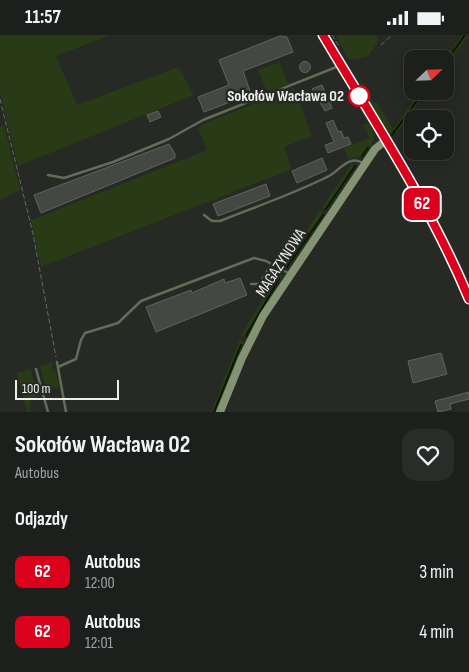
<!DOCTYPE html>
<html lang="pl">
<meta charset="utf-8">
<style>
body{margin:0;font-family:"Sofia Sans Condensed",sans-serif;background:#2a2c29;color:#f1f3f6;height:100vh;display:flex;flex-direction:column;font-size:19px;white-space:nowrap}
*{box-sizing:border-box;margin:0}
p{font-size:16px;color:#a0a2a3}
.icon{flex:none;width:28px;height:28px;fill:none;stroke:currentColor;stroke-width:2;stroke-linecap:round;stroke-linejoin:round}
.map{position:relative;height:377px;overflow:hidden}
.drawer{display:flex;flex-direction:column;background:#1d1f1c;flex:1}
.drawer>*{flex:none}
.badge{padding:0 10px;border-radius:8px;font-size:18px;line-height:32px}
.needle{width:32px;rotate:67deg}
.buttons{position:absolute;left:404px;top:15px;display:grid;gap:10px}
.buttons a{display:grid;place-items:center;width:50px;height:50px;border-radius:10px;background:#1d1f1c;box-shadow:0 2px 12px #0003,0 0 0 1px #3b3d3b;font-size:25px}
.scale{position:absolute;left:15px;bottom:12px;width:104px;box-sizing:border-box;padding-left:5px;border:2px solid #eceeeb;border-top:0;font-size:14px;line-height:18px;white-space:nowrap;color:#eceeeb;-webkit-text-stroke:4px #272925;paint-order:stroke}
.map>.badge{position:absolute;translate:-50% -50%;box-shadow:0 0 0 2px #fff}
h2{padding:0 15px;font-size:19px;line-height:45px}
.round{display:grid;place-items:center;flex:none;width:52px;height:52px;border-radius:15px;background:#2a2c29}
.headline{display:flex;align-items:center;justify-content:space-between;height:85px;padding:0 15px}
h1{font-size:24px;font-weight:700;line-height:38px}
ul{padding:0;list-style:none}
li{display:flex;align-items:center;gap:15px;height:60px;padding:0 15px}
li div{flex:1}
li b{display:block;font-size:19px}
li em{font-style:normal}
li .badge{min-width:55px;font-weight:700;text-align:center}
.status{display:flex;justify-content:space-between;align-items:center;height:35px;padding:0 25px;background:#1d1f1c;direction:ltr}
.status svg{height:14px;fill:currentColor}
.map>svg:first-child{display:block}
.green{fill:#283a16}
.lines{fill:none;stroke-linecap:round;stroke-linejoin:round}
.stream{stroke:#0b1900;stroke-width:2}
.building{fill:#454742;stroke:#60635e}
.path{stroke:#666864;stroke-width:1;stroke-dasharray:5 2.5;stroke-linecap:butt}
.lane{stroke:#626d59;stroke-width:2.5}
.secondary{stroke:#839374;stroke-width:8}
.line-casing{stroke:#fff;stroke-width:11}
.line{stroke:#db011c;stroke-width:8}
.stop-dot{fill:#fff;stroke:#db011c;stroke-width:2.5}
.labels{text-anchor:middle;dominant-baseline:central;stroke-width:5;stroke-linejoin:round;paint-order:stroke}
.stop-label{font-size:16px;font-weight:bold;fill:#eceeeb;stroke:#272925;text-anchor:end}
.street-label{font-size:16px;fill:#eceeeb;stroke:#272925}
</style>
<div class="status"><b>11:57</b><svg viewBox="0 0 49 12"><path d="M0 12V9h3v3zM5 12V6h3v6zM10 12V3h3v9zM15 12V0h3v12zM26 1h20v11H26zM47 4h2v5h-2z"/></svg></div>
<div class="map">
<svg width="469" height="377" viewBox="0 0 469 377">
<rect width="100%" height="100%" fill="#272925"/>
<!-- green -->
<path class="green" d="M0,0H111L56,21L77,70L178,32L194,60L18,131L0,57Z
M335,0H376L379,6L368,21L349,25Z
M462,0H469L445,32V24Z
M280,27L288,49L267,57L258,35Z
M353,32L374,68L377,67L393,94L421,56H427L397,98L393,94L390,101L370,67Z
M294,53L312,101L284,112L292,134L41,232L30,183L32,185L207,115L198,93L206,88Z
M369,88C378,105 374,106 364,121L348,124L344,113L370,103L363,90Z
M4,90L20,155L0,165V92Z
M351,130H356L355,134L328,174L326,175L322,172Z
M320,175L324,181L289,232H282Z
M279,237L283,241L281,244L247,301L243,302L241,300Z
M240,304L244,308L216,377H211Z
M53,327L52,336L55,335L60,352L46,353L40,331Z
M31,334L37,364L30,366L31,377H27L17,338Z"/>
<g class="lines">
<!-- stream -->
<path class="stream" d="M445,28L465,0
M392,100L424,56
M362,121L368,113
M326,174L355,131
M287,232L323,180
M246,301L279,244
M214,377L241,310"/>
</g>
<!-- building -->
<path class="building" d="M280,1L287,2L293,17L243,36L251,59L204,77L198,62L229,50L219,25Z
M299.5 32a5.5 5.5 0 1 1 11 0a5.5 5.5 0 1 1-11 0Z
M322,50L332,73L325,76L312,54Z
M158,76L161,82L150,87L147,80Z
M333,85L338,97L341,96L344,103L348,102L351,109L328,118L325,110L334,107L326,88Z
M169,109L175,119V123L41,178L34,160Z
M322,123L327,135L297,148L292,136Z
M266,149L270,161L218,181L213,169Z
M240,243L247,260L156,297L146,272L191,255L192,258L224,244L225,248Z
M441,318L447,339L413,348L408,326Z
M469,357V364L450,369L451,374L438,377L435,366Z"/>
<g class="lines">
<!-- path -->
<path class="path" d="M332,0L339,11
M381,10L392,0
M0,64L33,199L56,322"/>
<!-- lane -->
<path class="lane" d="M48,140L64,143L113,127L169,104L203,85L339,31
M204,180L212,186H220C255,172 293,159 327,142C339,137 348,119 363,128
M251,249H259L272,229
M57,327L66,377
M58,332L76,324L81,305L85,298L118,288L141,266L254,223L266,226L290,239
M36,334L48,377"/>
<!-- secondary -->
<path class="secondary" d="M323,0C374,86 431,172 469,264
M220,377L242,323L263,281L375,114L385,106"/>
</g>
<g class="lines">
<!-- line casing -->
<g class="line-casing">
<path id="line" d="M323,0C374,86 431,172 469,264"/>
</g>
<!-- line -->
<use href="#line" class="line"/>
</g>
<!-- markers -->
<circle class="stop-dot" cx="359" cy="61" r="10"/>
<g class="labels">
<!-- stop labels -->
<g class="stop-label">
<text x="344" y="61">Sokołów Wacława 02</text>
</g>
<!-- street labels -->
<g class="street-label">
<text transform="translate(281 228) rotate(-57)">MAGAZYNOWA</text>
</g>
</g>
</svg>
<div class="buttons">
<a><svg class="needle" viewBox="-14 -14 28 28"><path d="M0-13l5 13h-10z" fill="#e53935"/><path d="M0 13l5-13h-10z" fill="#a0a2a3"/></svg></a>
<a><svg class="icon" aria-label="locate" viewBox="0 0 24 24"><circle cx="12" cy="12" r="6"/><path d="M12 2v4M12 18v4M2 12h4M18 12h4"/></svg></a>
</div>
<div class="scale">100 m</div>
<b class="badge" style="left:422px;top:169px;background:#db011c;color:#fff">62</b>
</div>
<section class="drawer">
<div class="headline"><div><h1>Sokołów Wacława 02</h1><p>Autobus</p></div><a class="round"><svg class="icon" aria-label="heart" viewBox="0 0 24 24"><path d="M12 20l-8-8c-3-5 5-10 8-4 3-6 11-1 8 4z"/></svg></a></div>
<h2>Odjazdy</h2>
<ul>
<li><span class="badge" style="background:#db011c;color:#fff">62</span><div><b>Autobus</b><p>12:00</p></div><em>3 min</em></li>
<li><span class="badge" style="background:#db011c;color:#fff">62</span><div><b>Autobus</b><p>12:01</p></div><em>4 min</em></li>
</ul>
</section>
